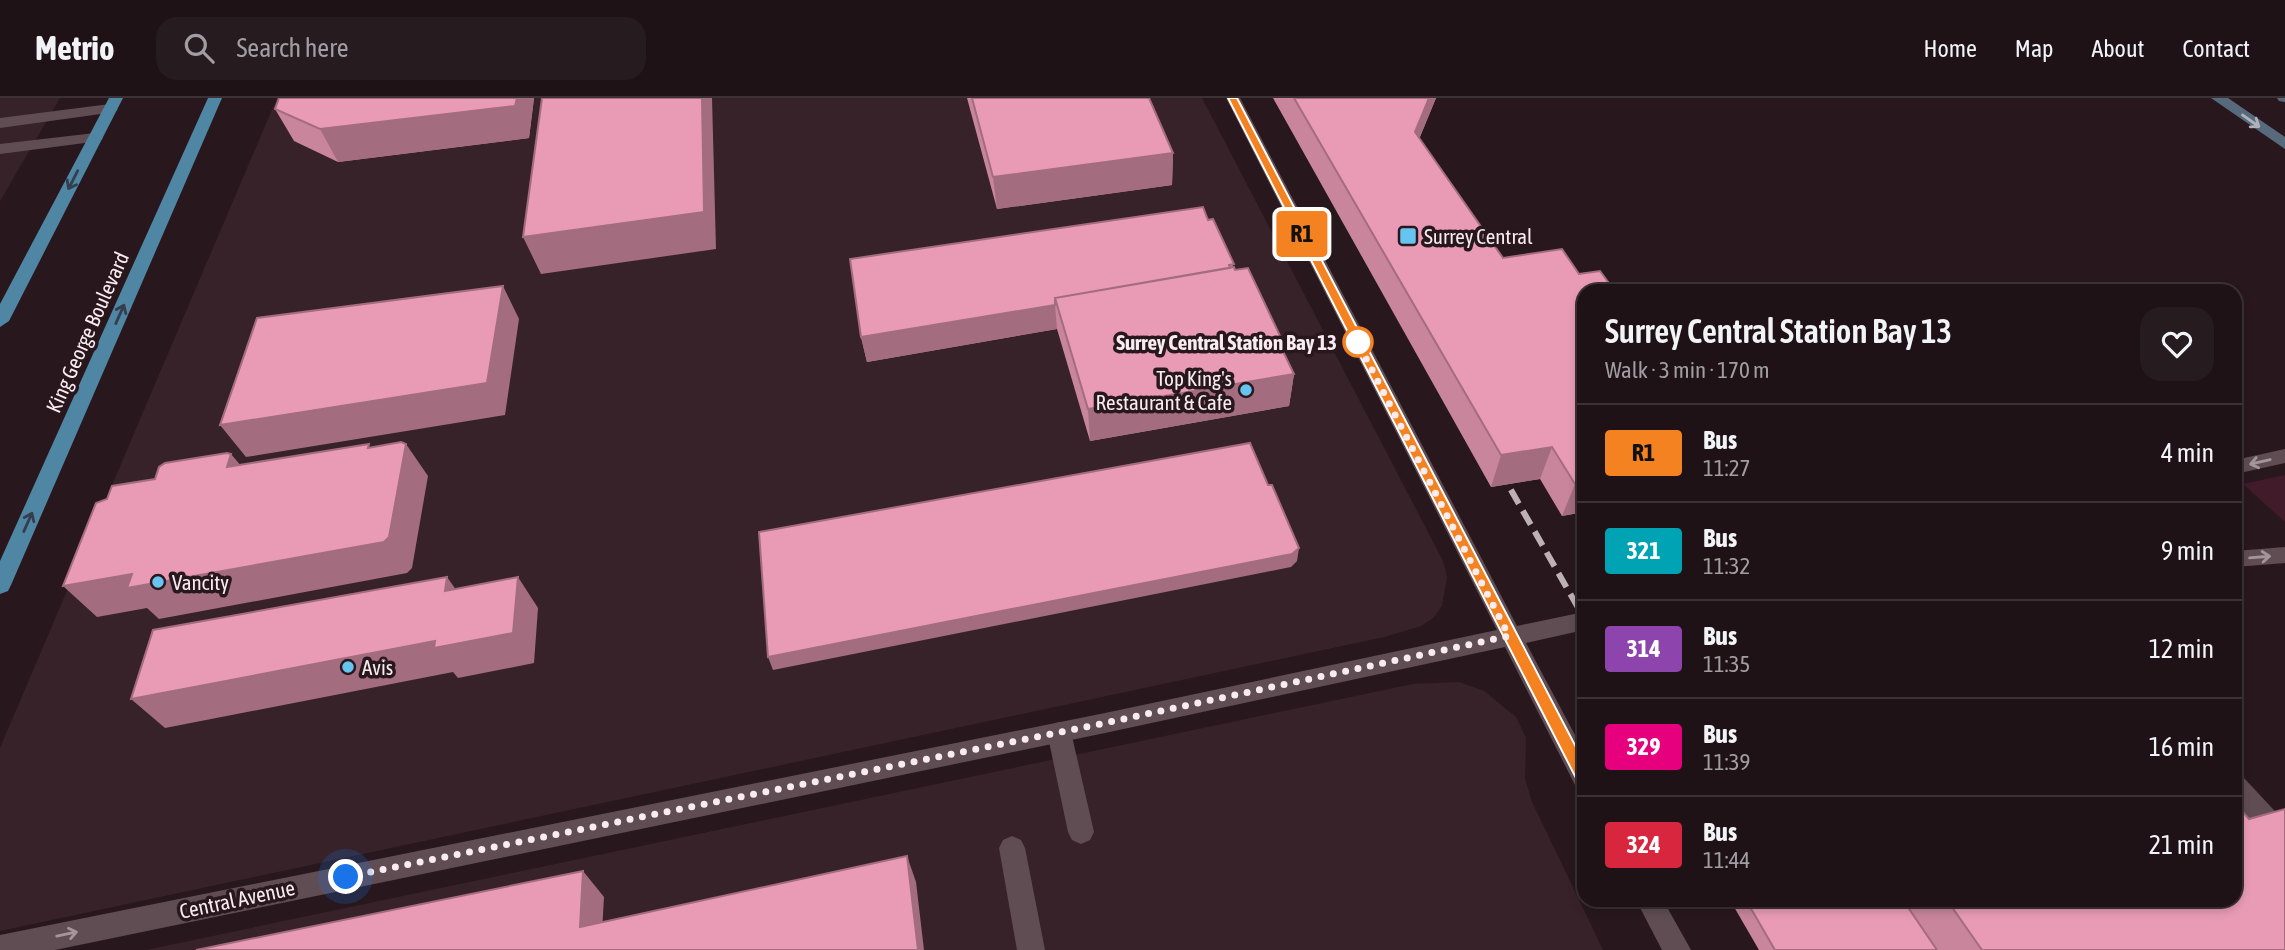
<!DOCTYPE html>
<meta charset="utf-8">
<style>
body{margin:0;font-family:"Asap Condensed",sans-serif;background:#261b1f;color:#f1f3f6;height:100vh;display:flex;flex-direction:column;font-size:26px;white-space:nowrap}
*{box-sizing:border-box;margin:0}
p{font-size:23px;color:#a19ea1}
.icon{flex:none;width:38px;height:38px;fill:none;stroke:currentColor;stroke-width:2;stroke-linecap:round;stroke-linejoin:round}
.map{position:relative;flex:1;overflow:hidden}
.details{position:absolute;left:1577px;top:186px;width:665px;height:623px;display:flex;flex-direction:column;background:#1e1216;border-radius:21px;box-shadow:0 4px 10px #0003,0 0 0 2px #3c3235}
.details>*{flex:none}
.badge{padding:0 14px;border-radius:5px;font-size:24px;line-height:46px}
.you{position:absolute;width:35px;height:35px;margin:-18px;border:5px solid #fff;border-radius:50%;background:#1a73e8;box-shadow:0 0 0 10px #1a73e833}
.map>.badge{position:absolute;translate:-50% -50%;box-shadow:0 0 0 4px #fff}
.round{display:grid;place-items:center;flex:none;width:74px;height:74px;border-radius:21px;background:#261b1f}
.overview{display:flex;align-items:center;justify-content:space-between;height:119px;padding:0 28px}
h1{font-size:33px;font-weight:600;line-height:52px}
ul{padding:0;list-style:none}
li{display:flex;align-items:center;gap:21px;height:98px;padding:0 28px;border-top:2px solid #3c3235}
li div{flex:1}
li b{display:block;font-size:26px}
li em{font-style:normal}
li .badge{min-width:77px;font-weight:700;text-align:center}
header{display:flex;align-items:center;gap:42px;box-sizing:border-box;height:98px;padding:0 35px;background:#1e1216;border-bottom:2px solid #3c3235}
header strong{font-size:33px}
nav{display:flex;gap:38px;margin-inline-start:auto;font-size:24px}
.search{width:490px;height:63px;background:#261b1f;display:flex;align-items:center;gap:18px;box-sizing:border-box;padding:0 24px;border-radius:21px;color:#a19ea1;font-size:26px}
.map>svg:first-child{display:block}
.built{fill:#382229}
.green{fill:#421b2a}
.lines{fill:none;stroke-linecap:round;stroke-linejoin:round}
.service{fill:#604d53;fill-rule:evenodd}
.tertiary{fill:#604d53;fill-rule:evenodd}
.secondary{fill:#576a7b;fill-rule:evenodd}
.primary{fill:#4e86a3;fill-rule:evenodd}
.rail{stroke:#beb1b6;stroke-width:6;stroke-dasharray:16 8;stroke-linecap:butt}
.wall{fill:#c8859c}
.shaded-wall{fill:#a36c7f}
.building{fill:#e99bb5;stroke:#a36c7f;stroke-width:2}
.oneway{stroke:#b0b2bb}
.oneway2{stroke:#353e4d}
.oneway3{stroke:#a4959a}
.line{fill:#f58220;stroke:#fff;stroke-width:2}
.walk{stroke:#f8ecf0;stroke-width:7;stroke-dasharray:0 12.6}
.poi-dot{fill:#66c4ef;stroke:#28181e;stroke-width:2.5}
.stop-dot{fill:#fff;stroke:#f58220;stroke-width:3.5}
.labels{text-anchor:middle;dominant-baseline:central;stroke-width:7;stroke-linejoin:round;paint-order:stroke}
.poi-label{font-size:21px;fill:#f8ecf0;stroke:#28181e;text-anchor:start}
.street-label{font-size:21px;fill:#f8ecf0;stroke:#28181e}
.stop-label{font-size:21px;font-weight:bold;fill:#f8ecf0;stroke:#28181e;text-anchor:end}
</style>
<header>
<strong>Metrio</strong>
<div class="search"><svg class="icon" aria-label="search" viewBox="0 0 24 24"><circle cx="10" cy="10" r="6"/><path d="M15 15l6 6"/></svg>Search here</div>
<nav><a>Home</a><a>Map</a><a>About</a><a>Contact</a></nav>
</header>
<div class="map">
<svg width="2285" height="852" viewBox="0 0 2285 852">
<rect width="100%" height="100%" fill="#28181e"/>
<!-- built -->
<path class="built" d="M0,0H60L0,103Z
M277,0H1202L1443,463L1447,479L1442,508L1433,520L1421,528L1384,539L0,833V650Z
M1459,584L1484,593L1516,619L1526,640L1525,681L1532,704L1603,852H146L1413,586Z"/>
<!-- green -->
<path class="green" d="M2285,377V424L2243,386Z"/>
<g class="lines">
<!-- service -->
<path class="service" d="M110,6L118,11L115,14L0,30V20Z
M95,35L100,37L103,40L100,43L0,56V46Z
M1059,624L1067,627L1071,634L1094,734L1090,742L1081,746L1072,742L1068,734L1047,634L1051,627Z
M2235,677L2244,680L2285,724V754L2276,750L2235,705Z
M1012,738L1021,742L1025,750L1045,852H1017L999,750L1003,742Z"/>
<!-- tertiary -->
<path class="tertiary" d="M1226,0H1240L1517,528L1584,514V532L1526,545L1584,654V690L1575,687L1505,549L1105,635L55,852H0V837L1105,615L1497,532Z
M2285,351V365L2235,376V362Z
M2285,449V465L2235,469V453Z
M1636,802H1663L1691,852H1662Z"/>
<!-- secondary -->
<path class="secondary" d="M2211,0H2228L2285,39V51Z
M2277,0H2285V4L2279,3Z"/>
<!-- primary -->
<path class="primary" d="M109,0H123L9,223L0,229V206Z
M208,0H222L11,487L8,493L0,496V463Z"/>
<!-- rail -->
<path class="rail" d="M1499,371L1584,520"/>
</g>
<!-- wall -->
<path class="wall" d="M279,0H534L529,40L338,64L294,43L275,11Z
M967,0H1149L1173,55L1172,87L997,111Z
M1273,0H1436L1419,41L1503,160L1584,192V414L1562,418L1540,381L1491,389Z
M1208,122L1234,170L1281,250L1294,276L1289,308L1090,343L1057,231L867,264L861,239Z
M1584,529V548L1579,539Z
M1730,802H2235L2285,852H1759Z"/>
<!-- shaded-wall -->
<path class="shaded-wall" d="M517,0H534L529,40L338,64L320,31Z
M702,0H712L716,151L541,176L523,139Z
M1429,0H1436L1409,66L1415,34Z
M1173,55L1172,87L997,111L993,79Z
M503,188L519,221L505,317L246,359L220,327Z
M1055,207L1057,231L867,264L861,239Z
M1294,276L1289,308L1090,343L1088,311Z
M406,346L428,378L412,470L407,475L159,521L147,510L97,519L63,488Z
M1552,349L1540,381L1491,389L1501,357Z
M231,356L258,388L227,369Z
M1584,385V414L1562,418L1575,386Z
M1299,450L1297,463L1291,469L773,572L768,559Z
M447,479L469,510L445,493Z
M518,479L538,510L534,565L458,580L453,574L165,630L131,601Z
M907,758L916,784L924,852H918Z
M583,773L604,799L601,852L580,829Z"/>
<!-- building -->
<path class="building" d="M279,0H517L515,8L320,31L275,11Z
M542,0H702L704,114L523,139Z
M972,0H1149L1173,55L993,79Z
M1294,0H1429L1415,34L1503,160L1562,151L1579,176L1600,173L1614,192H1584V385L1575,386L1552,349L1501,357Z
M1203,109L1208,122L1213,121L1234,166L1229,167L1230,170L1055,200V207L861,239L850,161Z
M1234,169L1235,172L1248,170L1282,242L1278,243L1294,276L1088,311L1055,200Z
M503,188L487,285L220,327L257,220Z
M401,344L406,346L389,439L384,444L127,490L132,476L63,488L96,405L107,401L112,388L155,381L159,369L165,365L227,355L231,356L227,369L369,346L368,350Z
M1250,345L1268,387H1272L1299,450L1292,456L768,559L759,434Z
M447,479L445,493L518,479L513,535L434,550L435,543L131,601L153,532Z
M2235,705L2249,721L2285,711V852H1982L1947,802H2235Z
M907,758L918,852H196L583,773L580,829Z
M1746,802H1903L1937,852H1775Z"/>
<!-- one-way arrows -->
<defs><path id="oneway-shaft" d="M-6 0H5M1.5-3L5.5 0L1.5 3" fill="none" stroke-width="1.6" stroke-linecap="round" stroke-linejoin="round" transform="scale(1.75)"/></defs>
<use class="oneway" href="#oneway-shaft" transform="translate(2251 23) rotate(35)"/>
<g class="oneway2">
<use href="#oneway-shaft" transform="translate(73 82) rotate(117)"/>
<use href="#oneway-shaft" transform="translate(120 216) rotate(-66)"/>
<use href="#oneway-shaft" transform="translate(28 424) rotate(-66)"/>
</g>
<g class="oneway3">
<use href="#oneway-shaft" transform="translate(2260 364) rotate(167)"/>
<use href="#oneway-shaft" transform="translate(2260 459) rotate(-5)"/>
<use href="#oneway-shaft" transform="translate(67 836) rotate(-12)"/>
</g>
<!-- line -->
<path class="line" d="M1228,0H1237L1589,674L1592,679L1589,684L1584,686L1578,684Z"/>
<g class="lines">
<!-- walk -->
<path class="walk" d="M346,779L1105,625L1509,538L1355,239L1358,244"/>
</g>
<!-- markers -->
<g class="poi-dot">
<rect x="1399" y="129" width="18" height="18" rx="3.5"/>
<circle cx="1246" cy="292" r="7"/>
<circle cx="158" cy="484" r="7"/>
<circle cx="348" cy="569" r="7"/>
</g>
<circle class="stop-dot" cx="1358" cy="244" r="14"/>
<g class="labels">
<!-- poi labels -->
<g class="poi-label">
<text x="1424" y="138">Surrey Central</text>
<text x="1232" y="280" text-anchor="end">Top King's<tspan x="1232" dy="24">Restaurant &amp; Cafe</tspan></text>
<text x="172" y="484">Vancity</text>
<text x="362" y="569">Avis</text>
</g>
<!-- street labels -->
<g class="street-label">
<text transform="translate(87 234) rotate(-66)">King George Boulevard</text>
<text transform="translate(237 801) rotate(-12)">Central Avenue</text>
</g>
<!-- stop labels -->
<g class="stop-label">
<text x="1337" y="244">Surrey Central Station Bay 13</text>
</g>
</g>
</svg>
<div class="you" style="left:346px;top:779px"></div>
<b class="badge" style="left:1302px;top:136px;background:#f58220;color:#111">R1</b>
<section class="details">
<div class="overview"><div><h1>Surrey Central Station Bay 13</h1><p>Walk · 3 min · 170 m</p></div><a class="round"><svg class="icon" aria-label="heart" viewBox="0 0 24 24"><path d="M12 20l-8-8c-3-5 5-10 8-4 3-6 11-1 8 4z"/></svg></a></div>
<ul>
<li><span class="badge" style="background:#f58220;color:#111">R1</span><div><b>Bus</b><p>11:27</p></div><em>4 min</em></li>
<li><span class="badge" style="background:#00a3b4;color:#fff">321</span><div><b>Bus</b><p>11:32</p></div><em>9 min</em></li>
<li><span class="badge" style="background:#8e44ad;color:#fff">314</span><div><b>Bus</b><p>11:35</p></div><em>12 min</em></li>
<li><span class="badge" style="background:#e6007e;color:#fff">329</span><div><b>Bus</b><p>11:39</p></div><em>16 min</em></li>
<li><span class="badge" style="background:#d7263d;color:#fff">324</span><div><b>Bus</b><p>11:44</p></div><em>21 min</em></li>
</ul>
</section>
</div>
